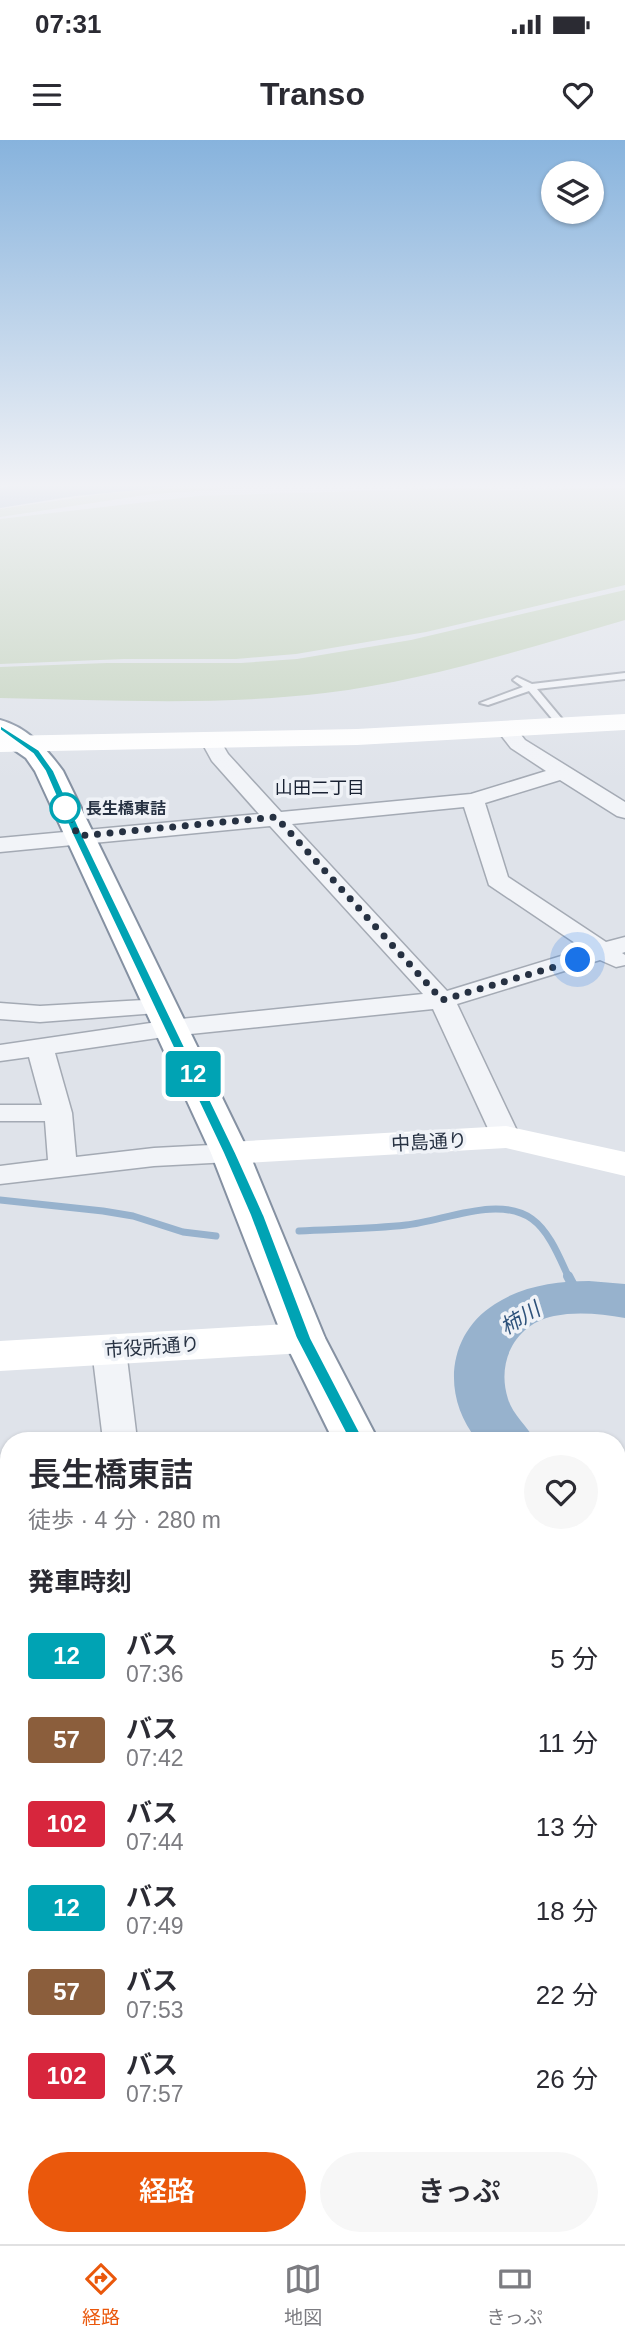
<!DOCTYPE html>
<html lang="ja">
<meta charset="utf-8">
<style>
body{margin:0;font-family:Arial,"Noto Sans JP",sans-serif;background:#f7f7f7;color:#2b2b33;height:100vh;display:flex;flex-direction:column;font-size:26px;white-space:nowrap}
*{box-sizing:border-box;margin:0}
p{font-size:23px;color:#7c7c81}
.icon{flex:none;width:38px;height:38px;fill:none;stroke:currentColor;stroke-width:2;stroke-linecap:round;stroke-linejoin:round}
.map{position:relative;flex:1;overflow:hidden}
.sheet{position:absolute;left:0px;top:1292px;width:626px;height:814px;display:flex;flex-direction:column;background:#fff;border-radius:28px 28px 0 0;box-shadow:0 2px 5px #0004}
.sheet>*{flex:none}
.badge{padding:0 14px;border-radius:5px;font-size:24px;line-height:46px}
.buttons{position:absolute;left:541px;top:21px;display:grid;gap:14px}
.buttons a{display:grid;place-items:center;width:63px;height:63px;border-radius:50%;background:#fff;box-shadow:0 2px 5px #0004;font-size:35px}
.you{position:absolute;width:35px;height:35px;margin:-18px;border:5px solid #fff;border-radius:50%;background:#1a73e8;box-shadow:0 0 0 10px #1a73e833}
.map>.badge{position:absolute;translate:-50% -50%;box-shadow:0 0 0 4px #fff}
h2{padding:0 28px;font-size:26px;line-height:63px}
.round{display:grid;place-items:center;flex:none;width:74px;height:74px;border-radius:37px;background:#f7f7f7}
.summary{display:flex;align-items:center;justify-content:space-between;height:119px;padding:0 28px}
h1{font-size:33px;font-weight:600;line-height:52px}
.action{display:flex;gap:14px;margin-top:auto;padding:14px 28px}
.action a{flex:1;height:80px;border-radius:42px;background:#ea580c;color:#fff;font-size:28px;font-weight:600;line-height:80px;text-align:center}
.action a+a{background:#f7f7f7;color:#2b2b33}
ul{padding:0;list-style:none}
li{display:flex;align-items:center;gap:21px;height:84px;padding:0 28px}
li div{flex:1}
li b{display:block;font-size:26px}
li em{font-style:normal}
li .badge{min-width:77px;font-weight:700;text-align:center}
.status{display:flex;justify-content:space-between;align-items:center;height:49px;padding:0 35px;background:#fff;direction:ltr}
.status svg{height:19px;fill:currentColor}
header{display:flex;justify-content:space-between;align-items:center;height:91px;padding:0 28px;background:#fff;font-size:32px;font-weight:600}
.tabs{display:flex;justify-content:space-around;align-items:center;height:98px;border-top:2px solid #e1e1e2;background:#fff;font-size:19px;color:#7c7c81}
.tabs a{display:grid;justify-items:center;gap:4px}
.tabs .current{color:#ea580c}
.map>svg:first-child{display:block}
.green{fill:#c5d4bf}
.water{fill:#97b2cd}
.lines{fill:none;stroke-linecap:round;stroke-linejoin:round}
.stream-far1{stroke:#97b2cd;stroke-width:7}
.stream{stroke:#97b2cd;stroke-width:10}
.river{fill:#97b2cd;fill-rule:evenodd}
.lane-casing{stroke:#a4aab4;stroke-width:4}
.street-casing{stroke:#a4aab4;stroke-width:3}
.highway-casing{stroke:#8591a2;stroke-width:4}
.lane{fill:#f2f4f8;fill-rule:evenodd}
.street{fill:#f2f4f8;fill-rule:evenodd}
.secondary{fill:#fff;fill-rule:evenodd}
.highway{fill:#fff;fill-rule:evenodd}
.line{fill:#00a3b4;stroke:#fff;stroke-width:2}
.walk{stroke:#263142;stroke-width:7;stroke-dasharray:0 12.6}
.stop-dot{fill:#fff;stroke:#00a3b4;stroke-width:3.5}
.labels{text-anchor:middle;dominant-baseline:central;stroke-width:7;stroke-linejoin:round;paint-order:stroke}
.far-stop-label{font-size:16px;font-weight:bold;fill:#263142;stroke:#eff2f7;text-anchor:start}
.far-neighbourhood-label{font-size:18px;fill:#192233;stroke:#eff2f7}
.street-label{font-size:19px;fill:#263142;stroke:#eff2f7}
.water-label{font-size:21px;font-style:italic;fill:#2d517a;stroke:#eff2f7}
</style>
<div class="status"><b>07:31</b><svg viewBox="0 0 49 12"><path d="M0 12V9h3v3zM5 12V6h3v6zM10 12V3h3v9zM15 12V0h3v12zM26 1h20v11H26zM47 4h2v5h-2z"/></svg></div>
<header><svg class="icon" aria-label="menu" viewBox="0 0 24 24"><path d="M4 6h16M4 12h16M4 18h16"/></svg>Transo<svg class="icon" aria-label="heart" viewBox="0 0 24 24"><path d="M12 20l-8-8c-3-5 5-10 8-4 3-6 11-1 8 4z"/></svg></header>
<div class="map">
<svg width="625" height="2104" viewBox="0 0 625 2104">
<rect width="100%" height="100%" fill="#dfe3ea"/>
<!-- green -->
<path class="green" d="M197,345L275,346L152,354L0,377V369L110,353Z
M460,348L510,350L625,348V445L426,492L296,514L236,519H124L0,524V379L199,356Z
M625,450V480C527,508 426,541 325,553C218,566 107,560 0,558V527L107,523H241L297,519L411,500Z"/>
<!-- water -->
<path class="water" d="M14,345H192L75,356L0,368V348Z"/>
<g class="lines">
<!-- stream-far1 -->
<path class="stream-far1" d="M0,1060L103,1071L133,1076L183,1092L216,1096
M299,1091C335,1089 371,1089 406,1085C444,1081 498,1055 532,1079C550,1092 560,1119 569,1138"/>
<!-- stream -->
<path class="stream" d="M568,1136L579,1157"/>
<!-- river -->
<path class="river" d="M589,1141L625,1144V1178C602,1174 577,1171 554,1176C515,1184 496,1222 508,1259C513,1275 527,1286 535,1300H477C442,1257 446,1195 495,1164C522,1146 557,1141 589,1141Z
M618,1408L625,1410V1462L618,1460Z"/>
<!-- lane casing -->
<g class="lane-casing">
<path id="lane" d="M625,533V539L537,549L567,585L562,588L559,587L529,551L488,565L480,563L523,547L513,540L517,537L532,544Z"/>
</g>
<!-- street casing -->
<g class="street-casing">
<path id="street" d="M507,584L514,586L525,600L625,662V678L617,676L560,640L485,663L508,737L606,802L625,797V812L622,813L625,815V825L616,827L600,820L457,864L520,997L516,1003L506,1006L496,1003L492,997L433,869L171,896L55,913L72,973L76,1017L154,1008L230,1004L240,1007L244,1013L240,1019L230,1022L154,1026L0,1044V1026L48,1020L45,981H0V965H42L29,917L0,921V905L171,880L423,854L270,686L0,712V698L259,674L212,621L201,601L204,597H218L228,614L281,672L471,654L546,631L511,608L497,590L500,586ZM464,667L489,745L584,809L447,851L292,684Z
M161,859L170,862L174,867L170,872L40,882L0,879V863L40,866Z
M109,1198L121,1202L126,1210L137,1300H103L92,1210L97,1202Z
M9,1393V1444L0,1445V1394Z
M618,1594H625V1630H618Z
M9,1748V1790L0,1792V1750Z
M625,1898V1949L618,1952V1901Z
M96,2096H165L161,2104H93Z
M257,2096H309V2104H257Z"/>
</g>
<!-- highway casing -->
<g class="highway-casing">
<path id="highway" d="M0,580C27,587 47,609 63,631L249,1013L325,1198L378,1300H333L283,1198L211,1013L35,631L26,618L0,600Z
M618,1676L625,1679V1735L618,1732Z"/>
</g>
<!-- lane -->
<use href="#lane" class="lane"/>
<!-- street -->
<use href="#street" class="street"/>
<!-- secondary -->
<path class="secondary" d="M625,574V590L357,605L0,612V596L357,589Z
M506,986L625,1012V1036L506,1008L230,1024L217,1021L211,1013L217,1005L230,1002Z
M304,1183L319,1188L325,1198L319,1208L304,1213L0,1231V1201Z"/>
<!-- highway -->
<use href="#highway" class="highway"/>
</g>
<!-- sky -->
<linearGradient id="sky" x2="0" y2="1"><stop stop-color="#87b3dd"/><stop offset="0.54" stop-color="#f1f2f6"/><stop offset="1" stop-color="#f1f2f6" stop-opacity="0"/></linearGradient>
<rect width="625" height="640" fill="url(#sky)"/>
<!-- line -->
<path class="line" d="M0,585L39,610L54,631L83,696L236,1013L264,1075L311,1198L364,1300L362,1304H351L296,1198L250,1075L223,1013L73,696L45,631L33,614L0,590Z"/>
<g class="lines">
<!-- walk -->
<path class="walk" d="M65,668L78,696L276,677L442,860L578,820"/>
</g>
<!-- markers -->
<circle class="stop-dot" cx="65" cy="668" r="14"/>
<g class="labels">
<!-- far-stop labels -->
<g class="far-stop-label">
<text x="86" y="668">長生橋東詰</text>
</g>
<!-- far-neighbourhood labels -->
<g class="far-neighbourhood-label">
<text x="320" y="648">山田二丁目</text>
</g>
<!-- street labels -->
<g class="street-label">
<text transform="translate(429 1002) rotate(-3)">中島通り</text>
<text transform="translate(152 1207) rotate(-4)">市役所通り</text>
</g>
<!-- water labels -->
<g class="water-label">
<text transform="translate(520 1178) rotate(-31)">柿川</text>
</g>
</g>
</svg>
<div class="buttons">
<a><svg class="icon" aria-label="layers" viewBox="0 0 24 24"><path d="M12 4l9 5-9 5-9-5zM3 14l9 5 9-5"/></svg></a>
</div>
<div class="you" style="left:578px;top:820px"></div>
<b class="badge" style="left:193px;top:934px;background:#00a3b4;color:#fff">12</b>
<section class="sheet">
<div class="summary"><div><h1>長生橋東詰</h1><p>徒歩 · 4 分 · 280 m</p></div><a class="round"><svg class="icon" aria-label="heart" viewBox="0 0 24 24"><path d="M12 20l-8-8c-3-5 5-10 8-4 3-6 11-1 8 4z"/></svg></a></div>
<h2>発車時刻</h2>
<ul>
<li><span class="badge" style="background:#00a3b4;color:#fff">12</span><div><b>バス</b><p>07:36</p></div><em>5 分</em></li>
<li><span class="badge" style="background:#8b5e3c;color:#fff">57</span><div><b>バス</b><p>07:42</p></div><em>11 分</em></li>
<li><span class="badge" style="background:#d7263d;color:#fff">102</span><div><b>バス</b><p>07:44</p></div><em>13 分</em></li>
<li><span class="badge" style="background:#00a3b4;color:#fff">12</span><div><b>バス</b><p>07:49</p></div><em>18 分</em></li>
<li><span class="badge" style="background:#8b5e3c;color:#fff">57</span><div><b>バス</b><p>07:53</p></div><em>22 分</em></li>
<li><span class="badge" style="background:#d7263d;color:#fff">102</span><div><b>バス</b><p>07:57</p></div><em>26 分</em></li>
</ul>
<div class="action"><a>経路</a><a>きっぷ</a></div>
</section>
</div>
<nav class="tabs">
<a class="current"><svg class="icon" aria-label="directions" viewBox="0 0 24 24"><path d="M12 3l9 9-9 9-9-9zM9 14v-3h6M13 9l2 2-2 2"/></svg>経路</a>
<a><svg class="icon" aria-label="map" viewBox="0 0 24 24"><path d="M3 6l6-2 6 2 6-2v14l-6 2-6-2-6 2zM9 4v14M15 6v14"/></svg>地図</a>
<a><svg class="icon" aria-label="tickets" viewBox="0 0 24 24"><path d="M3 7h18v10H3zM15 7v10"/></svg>きっぷ</a>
</nav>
